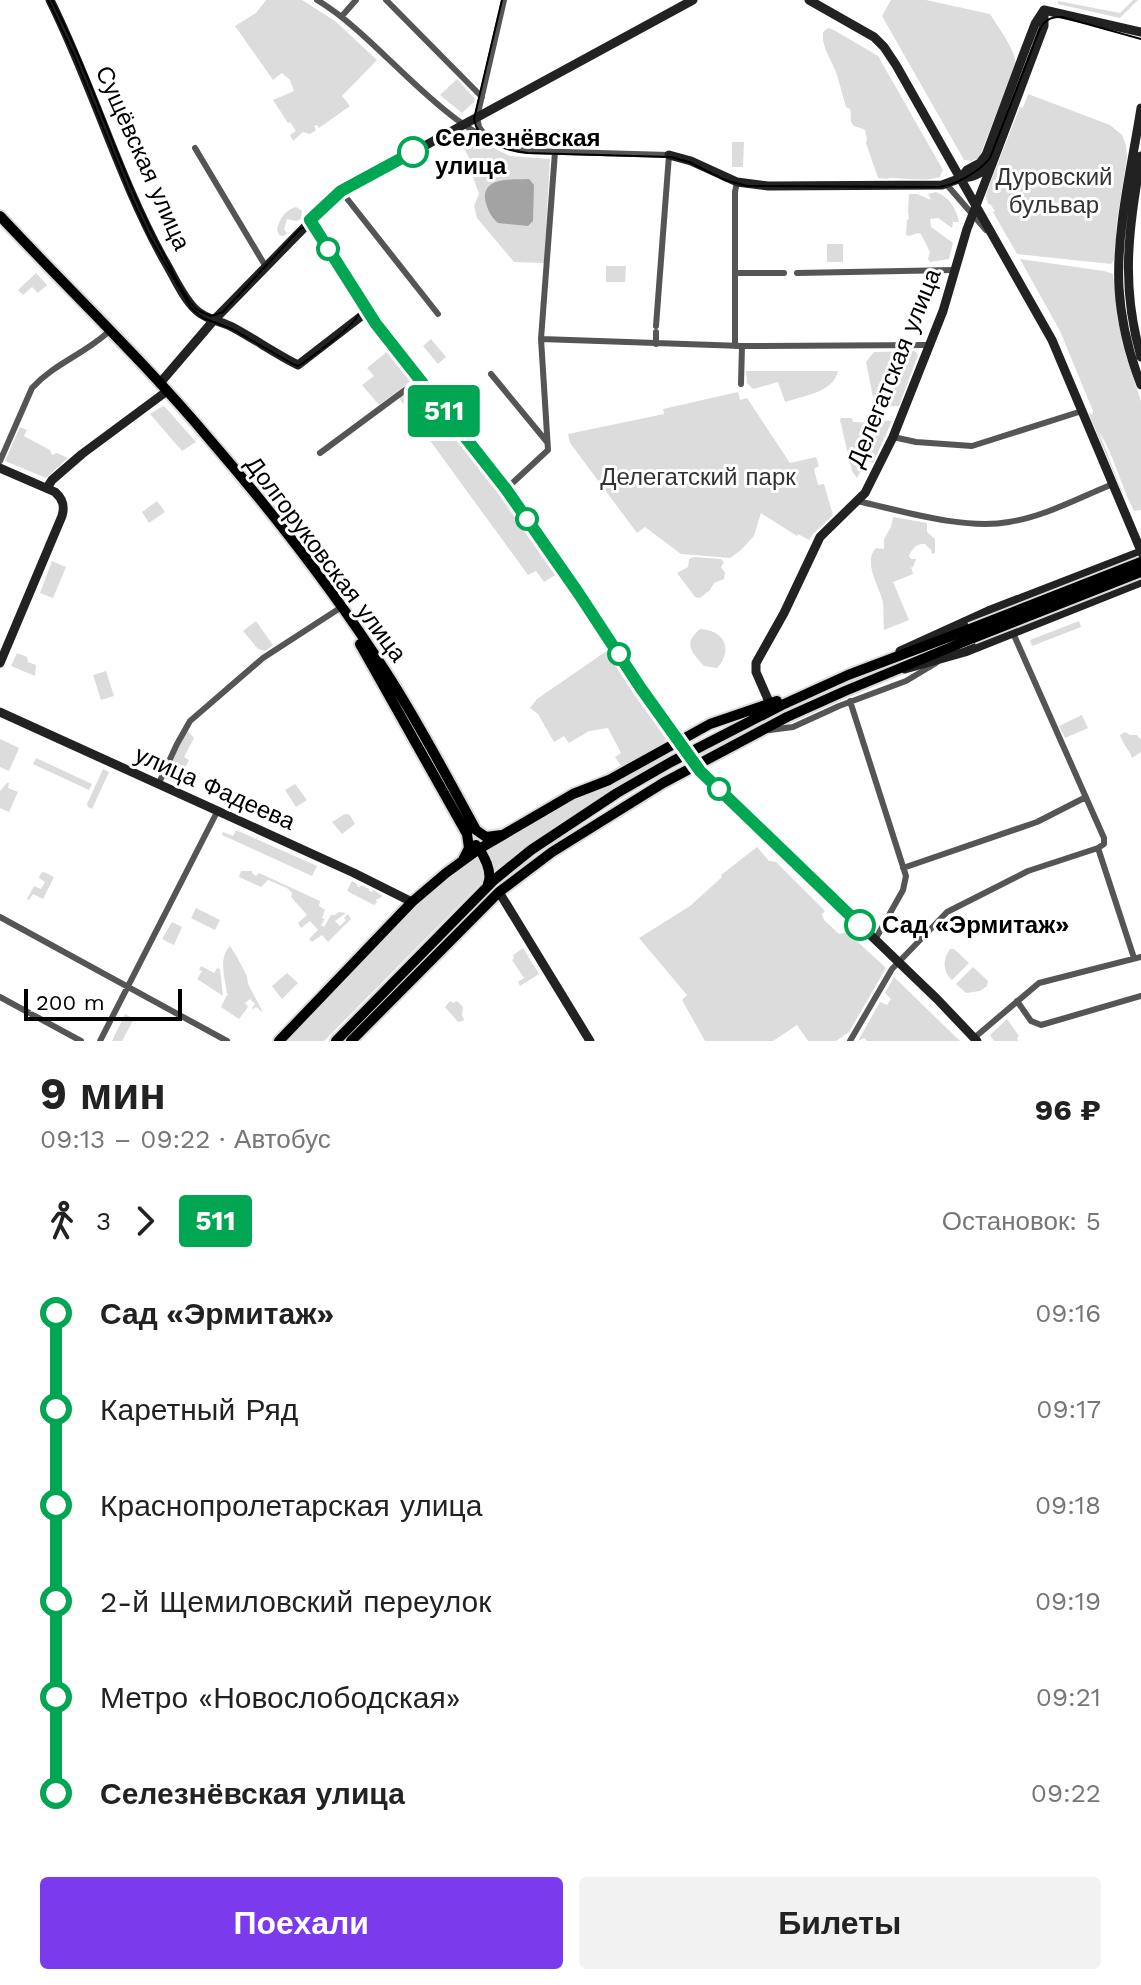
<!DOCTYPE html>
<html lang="ru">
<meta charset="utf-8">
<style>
body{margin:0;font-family:"Work Sans",sans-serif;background:#f2f2f2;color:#222;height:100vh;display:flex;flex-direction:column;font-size:30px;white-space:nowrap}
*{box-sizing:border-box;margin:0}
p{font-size:26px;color:#767676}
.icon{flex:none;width:44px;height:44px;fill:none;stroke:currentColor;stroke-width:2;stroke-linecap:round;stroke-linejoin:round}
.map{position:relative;height:1041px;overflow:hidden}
.panel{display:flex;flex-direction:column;background:#fff;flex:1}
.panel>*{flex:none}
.badge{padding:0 16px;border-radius:6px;font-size:28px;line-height:52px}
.scale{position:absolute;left:24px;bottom:20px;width:158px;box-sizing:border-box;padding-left:8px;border:4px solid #000;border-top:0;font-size:22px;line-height:28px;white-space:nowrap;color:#000;-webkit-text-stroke:6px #fff;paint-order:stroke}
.map>.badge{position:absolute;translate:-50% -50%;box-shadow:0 0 0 4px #fff}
.legs{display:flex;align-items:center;gap:12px;height:88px;padding:0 40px;font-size:26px}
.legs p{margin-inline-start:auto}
.summary{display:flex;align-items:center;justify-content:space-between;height:136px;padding:0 40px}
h1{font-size:44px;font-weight:700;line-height:60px}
.primary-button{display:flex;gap:16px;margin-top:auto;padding:16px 40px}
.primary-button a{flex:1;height:92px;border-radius:8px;background:#7c3aed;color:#fff;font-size:32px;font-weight:700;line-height:92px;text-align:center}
.primary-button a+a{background:#f2f2f2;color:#222}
ul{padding:0 40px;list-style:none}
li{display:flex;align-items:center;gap:28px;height:96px;font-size:30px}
li i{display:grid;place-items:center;width:12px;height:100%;margin:0 10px;background:currentColor}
li i::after{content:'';width:20px;height:20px;margin:-10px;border:6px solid;border-radius:50%;background:#fff}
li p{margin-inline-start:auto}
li:first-child i{background:linear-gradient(#0000 50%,currentColor 0)}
li:last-child i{background:linear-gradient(currentColor 50%,#0000 0)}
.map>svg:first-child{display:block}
.green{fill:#dcdcdc}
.water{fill:#a3a3a3}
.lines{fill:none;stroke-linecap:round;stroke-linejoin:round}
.primary-casing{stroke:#dbdbdb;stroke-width:14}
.street{stroke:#555;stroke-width:6}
.secondary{stroke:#222;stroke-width:9}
.primary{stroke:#000;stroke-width:10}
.tram{stroke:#000;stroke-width:2}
.primary-bridge-casing{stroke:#dbdbdb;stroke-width:14;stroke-linecap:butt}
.primary-bridge{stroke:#000;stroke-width:10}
.line-1-casing{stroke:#fff;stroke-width:18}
.line-1{stroke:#00a651;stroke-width:12}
.stop-1-dot{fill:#fff;stroke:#00a651;stroke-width:4}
.labels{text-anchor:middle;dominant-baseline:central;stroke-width:6;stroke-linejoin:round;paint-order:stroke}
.stop-label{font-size:24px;font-weight:bold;fill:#000;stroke:#fff;text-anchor:start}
.street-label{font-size:24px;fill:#000;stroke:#fff}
.park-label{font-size:24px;fill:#333;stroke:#fff}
</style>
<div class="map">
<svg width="1141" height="1041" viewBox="0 0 1141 1041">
<rect width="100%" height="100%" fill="#fff"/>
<!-- green -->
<path class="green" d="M266,0H302L335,21L377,60L342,96L350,106L319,128L317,125L314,126L316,130L310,134L303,132L293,141L290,135L296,131L290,122L288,123L273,100L294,91L290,80L282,73L273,80L235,26L256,13Z
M891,0H926L990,14C999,29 1014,47 1016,64L979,158L971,161L964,160L882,16Z
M1133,0H1138L1120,18L1058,4V1L1120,13Z
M828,28L834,30L878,56L943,170L940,177C924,182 906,178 889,178L888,179L878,178L866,143L867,139L865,130C861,127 856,128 853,125C849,121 852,113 850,109L846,107C843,96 840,86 837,75C832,60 821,48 823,32Z
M457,79L475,99L474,102L462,113L440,95Z
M1028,94L1110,125L1122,135L1126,145L1127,157L1117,221L1114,260L1111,264L1017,254L993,212L995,211L990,204H988L986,197L987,191L1020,107L1023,108Z
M473,138L510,156L550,159L544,263L514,262L477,218L474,206L479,194L473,177L466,169L472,163L462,145Z
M732,142H744L743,167H732Z
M936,192C949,196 957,210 959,222H953L952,228L938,218L930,219L931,227L953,243L949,259L930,262L928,259L930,252L921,234L918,233L909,236L906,235L907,220L909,219L908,211L909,194H917L929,199H931L928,194Z
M296,207L302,211L301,219L296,221L287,219L284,229L287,233L284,236L279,235L277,229C281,217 284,211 296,207Z
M827,244H843V262H827Z
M1020,259L1104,271L1113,274L1118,321L1127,359L1141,401V510L1134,511C1121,487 1114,454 1099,432L1129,509L1088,412L1092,415L1093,411L1060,331Z
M606,266H626L625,282H606Z
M36,273L47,285L38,293L32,287L23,295L18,290Z
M431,339L446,357L438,364L423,346Z
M388,351L411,381L379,405L362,385L374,376L367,368Z
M915,351L918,355L899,406L875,407L866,362L874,352Z
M746,371H838C834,392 803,396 785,402L778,382L753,389L747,383Z
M415,386L485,475L557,574L544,582L536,571L528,575L399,398Z
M738,392L740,400L747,398L790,463L816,457L819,466L814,469L818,485L824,484L833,515L813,534L809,540L798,534L797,536L761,513L754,536L741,550L730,558L681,554L645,527L637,533L570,443L568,434L664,414L663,409Z
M163,406L165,407L196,442L182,451L150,414Z
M841,418H852L853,422L875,423V420L892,421L873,463L867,460L857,478L852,471L840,420Z
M20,427L27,430L24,436L50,450L52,455L57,453L68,458L46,478L5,461Z
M157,501L165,512L149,523L142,512Z
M893,517L927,523V532L935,539V553L932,554L931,550L925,544C916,543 912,549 909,556L911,559H916L913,567L910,568L912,569L913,574L893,582L909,620L884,630C883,621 884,612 883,603C880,587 862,562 876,548L884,549V539L891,527Z
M694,557L721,559L724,562L721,567L725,573L724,579L714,583L710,590L700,598L695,597L677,573L688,567L689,559Z
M52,561L66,567L53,598L40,593Z
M256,621L273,645L265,651L258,649L243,631Z
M1079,621L1081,627L1032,646L1030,640Z
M700,629C724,630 734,649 717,668L704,666C691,651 683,644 700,629Z
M608,650L613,651L631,679L635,689L666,734L665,743L622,767L615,757L621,753L608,728L589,731L569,743L564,736L554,742L538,714L530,708L537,699Z
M17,653L27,657L28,662L36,665L35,676L11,666Z
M106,671L114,696L101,700L93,675Z
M1082,715L1088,728L1065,738L1059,726Z
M187,730L194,738L184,757L189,760L177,784L164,778Z
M1125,732L1130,735H1137L1141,740V752L1132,758C1129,749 1123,745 1120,735Z
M0,739L19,748L9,771L0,767Z
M671,751L666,759L590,804L494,870L485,850L575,797Z
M36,758L92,784L89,790L33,764Z
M103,769L109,772L92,809L88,807L87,804Z
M7,783H9L8,788L18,792L9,812L0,808V791Z
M295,784L307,800L296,807L285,790Z
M345,814L350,815L355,824L342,834L332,822Z
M236,830L317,866L312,876L222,835L223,832L233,836Z
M757,847L769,861L776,862L825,911L822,914L824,920L839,934L847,932L886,968L849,1032L836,1041H808L797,1025L773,1041H705L682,1000L687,995L639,938L690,906L722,877L721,875Z
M478,856L485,872L483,881L324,1041H285L424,895Z
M241,871H252V873L256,876L259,873L320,901L319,906L325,910L322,918L325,919L321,925L324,927L331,915H335L339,912L346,913L335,921L340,926L346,920L344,918L348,914L351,919L328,942L322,935L312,942L309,939L318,930L310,921L301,928L298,923L307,915L291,897L292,893L287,888L268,880L261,887L239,877Z
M44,872L54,877L43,899L33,894L29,900L27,899L34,886L41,889L45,882L39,878L41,873Z
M352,881L357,884V886L360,887L361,885L369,889V891L372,892L373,890L383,896L376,900L377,902L374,905L347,891Z
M196,908L220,920L215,930L191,918Z
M172,922L182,927L174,945L162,939Z
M230,946L237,957L247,976L248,984L263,1012L260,1010L259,1011V1009L256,1007L253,1009L252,1008L255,1004L250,999L245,1003L248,1007L239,1019L221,1007L227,995L229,994H227C225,978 218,958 230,946Z
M523,948L539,974L520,986L518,982L524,978L512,960L514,958L513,955Z
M950,949H954L969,963L952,980C943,972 942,960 950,949Z
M201,966L214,973L217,968L220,969L223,996L197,979L202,971L199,970Z
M973,967L988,981L987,986L980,991L966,993L956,984Z
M287,973L298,983L282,999L272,986Z
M894,977L960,1041H867L864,1038L858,1041L880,1002L887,1005L891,999L885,993Z
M450,1001L453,1003L457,1001L463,1007L462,1015L464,1019L463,1021L458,1022L445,1007Z
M125,1014L134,1019L122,1041H112Z
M1007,1019L1019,1036L1017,1038L1018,1041H994L990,1035Z"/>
<!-- water -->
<path class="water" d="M529,179L534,185L533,221L528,226L498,223C491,217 487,209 485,199C483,176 514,180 529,179Z"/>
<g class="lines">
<!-- primary casing -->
<g class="primary-casing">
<path id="primary" d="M0,216C70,291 145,362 211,441C274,514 334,591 386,672C419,723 447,777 476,830L486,837L502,835
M360,644L467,834L469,848L463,860
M476,845C484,855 493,872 488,884
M279,1041L412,902L446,873L479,849L573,794L609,780L710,724L777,701
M336,1041L494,880L531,850L617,793L671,762L782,705L848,675L970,629
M351,1041L499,892L552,852L663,783L787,717L845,691L973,638"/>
</g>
<!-- street -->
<path class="street" d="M317,0C386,41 447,141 528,151L669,155L656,326
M386,0L482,97
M342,16L356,0
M485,135L479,127L477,117L504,0
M195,148L266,267
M947,185L986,230
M341,191L438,314
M735,273H784
M797,273L954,270
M541,339L742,346L928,345
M656,344V332
M735,346V192L737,182
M491,374L547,442
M741,384L742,346
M893,437L916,442L972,446L1082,411
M320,453L420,379
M0,461L32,388C54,364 82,355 106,334
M506,489L548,450L541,339L555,152
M857,501C903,511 963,530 1009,522C1046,516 1078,498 1113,484
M1013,633L1104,838V844L1098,848
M850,701L906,876L903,890L875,940
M770,730L793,727L839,706L906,681L936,663
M158,785L177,744L190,721L263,658L337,610
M1098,848L1134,958
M903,868L1037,822L1086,797
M0,917L227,1041
M0,997L81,1041
M1017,1001L1031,1021L1041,1025L1141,996
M974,1038L1039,983L1141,957
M100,1041L217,812
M850,1041L892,969L947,912L1028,871L1098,848"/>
<!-- secondary -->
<path class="secondary" d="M50,0C92,84 118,176 163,258C173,274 182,297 196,310C206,320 222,321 234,328C256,340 276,354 298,365L368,311
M809,0L874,37L884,47L896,65L1052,340L1141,551
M1044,10L1141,32
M1141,108C1132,166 1116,230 1119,288C1121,322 1129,354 1141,385
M669,155L691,161L737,182L768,186L942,185L961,178L967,170L980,163L986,155L1025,50L1035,24L1044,10
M1141,156C1129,230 1120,283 1141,357
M961,178C976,178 985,171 994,159L1044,26V10
M310,220L376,324L506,489L589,608L640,687L700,771L937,999L977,1041
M160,383L214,320L338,193L693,0
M0,468L55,492C63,499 65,506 62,516L0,663
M47,488L52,480L82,454L163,394
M900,651L988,611L1141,552
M905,669L965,652L1141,582
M770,704L756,672V663L784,613L820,537L865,493L893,437L943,311L967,229L994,159
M0,712L354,873L412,902
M499,892L590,1041"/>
<!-- primary -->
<use href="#primary" class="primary"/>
<!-- tram -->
<path class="tram" d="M48,0L75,58L130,195L149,236L191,308L203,318L232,329L293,364L298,366L303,363C316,353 361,323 362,306C363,301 361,299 359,294C351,282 323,233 313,228C308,225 305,227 300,229L223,312L211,316C206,314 200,312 195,308C182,294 173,272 164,255C119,173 95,82 52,0
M502,0L474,119C478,143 507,151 528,153L671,157L689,162L725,180L747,186L938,187C956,185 979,172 990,158L1039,31C1044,21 1050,16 1062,17L1141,39"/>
<!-- primary-bridge casing -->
<g class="primary-bridge-casing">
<path id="primary-bridge" d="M970,629L1141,562
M973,638L1141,572"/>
</g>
<!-- primary-bridge -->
<use href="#primary-bridge" class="primary-bridge"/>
</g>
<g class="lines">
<!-- line-1 casing -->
<g class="line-1-casing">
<path id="line-1" d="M413,152L341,191L310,220L376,324L506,489L579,594L640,687L700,771L860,925"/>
</g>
<!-- line-1 -->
<use href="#line-1" class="line-1"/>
</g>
<!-- markers -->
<g class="stop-1-dot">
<circle cx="413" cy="152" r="14"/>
<circle cx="328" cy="249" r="10"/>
<circle cx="527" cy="519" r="10"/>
<circle cx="619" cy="654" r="10"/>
<circle cx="719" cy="789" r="10"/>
<circle cx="860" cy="925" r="14"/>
</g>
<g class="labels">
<!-- stop labels -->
<g class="stop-label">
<text x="435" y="138">Селезнёвская<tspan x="435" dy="28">улица</tspan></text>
<text x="882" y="925">Сад «Эрмитаж»</text>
</g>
<!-- street labels -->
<g class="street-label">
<text transform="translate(143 158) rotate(66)">Сущёвская улица</text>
<text transform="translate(894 368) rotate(-68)">Делегатская улица</text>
<text transform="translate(326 559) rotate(53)">Долгоруковская улица</text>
<text transform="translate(215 788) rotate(24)">улица Фадеева</text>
</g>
<!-- park labels -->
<g class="park-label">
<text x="1054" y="177">Дуровский<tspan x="1054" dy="28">бульвар</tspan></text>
<text x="698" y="477">Делегатский парк</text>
</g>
</g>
</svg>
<div class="scale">200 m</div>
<b class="badge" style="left:444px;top:411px;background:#00a651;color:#fff">511</b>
</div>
<section class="panel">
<div class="summary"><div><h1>9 мин</h1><p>09:13 – 09:22 · Автобус</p></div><b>96 ₽</b></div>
<div class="legs"><svg class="icon" aria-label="walk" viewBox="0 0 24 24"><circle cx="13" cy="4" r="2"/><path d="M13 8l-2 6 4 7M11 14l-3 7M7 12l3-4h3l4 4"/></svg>3<svg class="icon" aria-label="forward" viewBox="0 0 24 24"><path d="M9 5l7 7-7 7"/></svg><b class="badge" style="background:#00a651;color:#fff">511</b><p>Остановок: 5</p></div>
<ul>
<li><i style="color:#00a651"></i><b>Сад «Эрмитаж»</b><p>09:16</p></li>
<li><i style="color:#00a651"></i><span>Каретный Ряд</span><p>09:17</p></li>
<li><i style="color:#00a651"></i><span>Краснопролетарская улица</span><p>09:18</p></li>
<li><i style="color:#00a651"></i><span>2-й Щемиловский переулок</span><p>09:19</p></li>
<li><i style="color:#00a651"></i><span>Метро «Новослободская»</span><p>09:21</p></li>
<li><i style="color:#00a651"></i><b>Селезнёвская улица</b><p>09:22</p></li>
</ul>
<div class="primary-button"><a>Поехали</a><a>Билеты</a></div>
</section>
